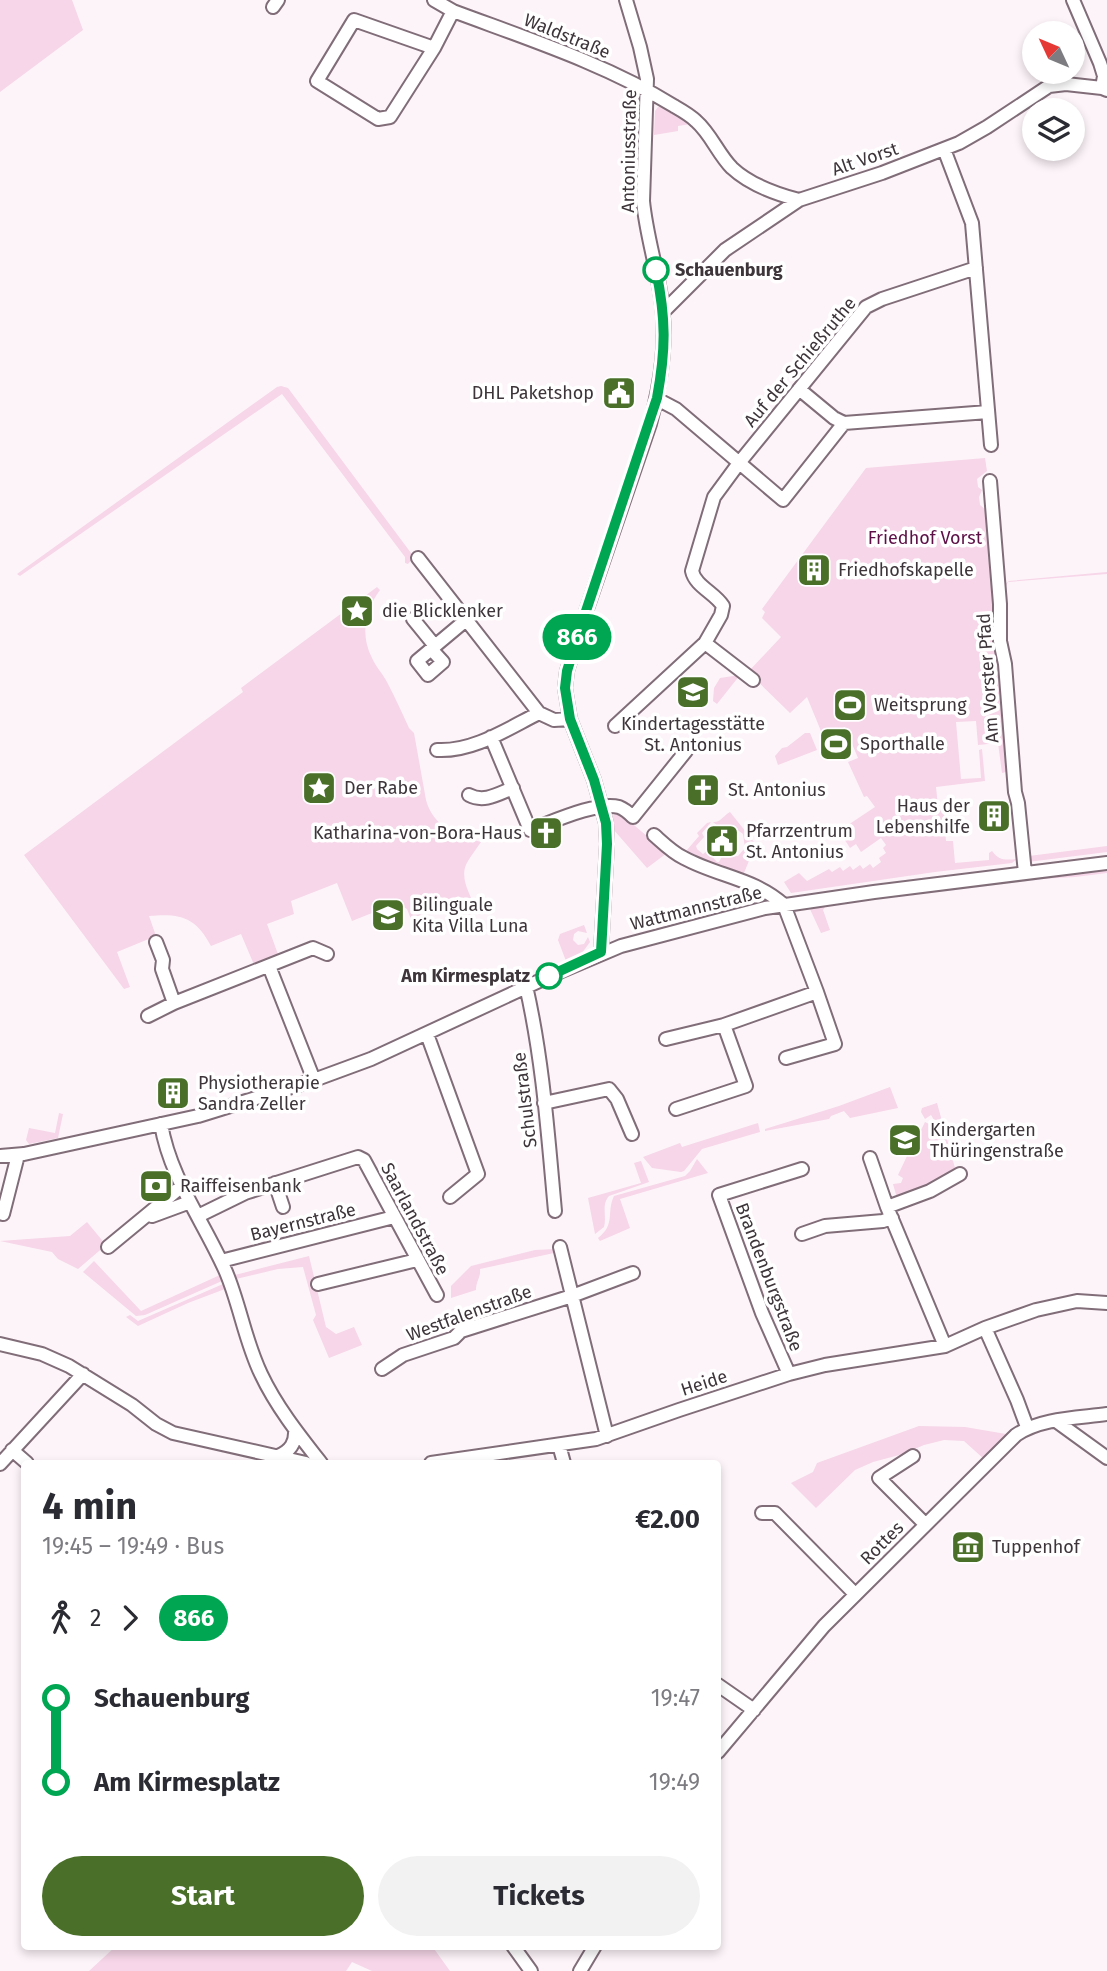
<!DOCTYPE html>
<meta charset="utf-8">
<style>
body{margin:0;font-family:"Fira Sans",sans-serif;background:#f2f2f3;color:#2b2b33;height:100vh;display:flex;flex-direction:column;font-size:26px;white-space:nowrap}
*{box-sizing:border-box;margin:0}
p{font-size:23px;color:#7c7c81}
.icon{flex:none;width:38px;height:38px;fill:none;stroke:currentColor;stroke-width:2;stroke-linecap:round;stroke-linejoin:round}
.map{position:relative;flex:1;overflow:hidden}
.side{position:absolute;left:21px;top:1460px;width:700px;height:490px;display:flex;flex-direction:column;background:#fff;border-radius:7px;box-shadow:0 4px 10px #0003}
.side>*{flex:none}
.badge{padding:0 14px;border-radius:23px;font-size:24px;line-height:46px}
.needle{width:46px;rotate:314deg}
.tools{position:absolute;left:1022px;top:21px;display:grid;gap:14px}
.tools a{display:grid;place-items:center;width:63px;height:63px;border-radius:50%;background:#fff;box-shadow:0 4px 10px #0003;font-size:35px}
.map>.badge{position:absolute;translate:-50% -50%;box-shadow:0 0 0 4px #fff}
.legs{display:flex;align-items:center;gap:10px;height:77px;padding:0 21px;font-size:23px}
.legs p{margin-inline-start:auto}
.overview{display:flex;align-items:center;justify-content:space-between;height:119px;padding:0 21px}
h1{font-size:38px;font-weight:700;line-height:52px}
.action{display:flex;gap:14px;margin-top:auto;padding:14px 21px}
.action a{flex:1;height:80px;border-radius:42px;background:#4a6f29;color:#fff;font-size:28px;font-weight:700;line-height:80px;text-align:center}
.action a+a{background:#f2f2f3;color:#2b2b33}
ul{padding:0 21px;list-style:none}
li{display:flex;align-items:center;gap:24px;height:84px;font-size:26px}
li i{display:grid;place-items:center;width:10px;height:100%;margin:0 9px;background:currentColor}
li i::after{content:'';width:18px;height:18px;margin:-9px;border:5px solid;border-radius:50%;background:#fff}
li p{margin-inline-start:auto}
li:first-child i{background:linear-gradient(#0000 50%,currentColor 0)}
li:last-child i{background:linear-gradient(currentColor 50%,#0000 0)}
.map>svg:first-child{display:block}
.green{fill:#f6d6e8}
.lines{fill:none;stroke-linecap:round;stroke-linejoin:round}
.minor-casing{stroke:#806d78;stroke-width:16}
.minor{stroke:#fff;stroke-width:12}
.line-1-casing{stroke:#fff;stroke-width:16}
.line-1{stroke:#00a651;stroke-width:10}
.stop-1-dot{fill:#fff;stroke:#00a651;stroke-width:3.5}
.labels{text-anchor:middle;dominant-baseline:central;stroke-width:7;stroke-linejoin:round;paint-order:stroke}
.street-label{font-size:18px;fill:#3d353a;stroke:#fff}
.stop-label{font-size:18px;font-weight:bold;fill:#3d353a;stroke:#fff;text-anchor:start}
.poi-label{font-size:18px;fill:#3d353a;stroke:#fff;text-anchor:start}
.park-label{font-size:18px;fill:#5d1047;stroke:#fff}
</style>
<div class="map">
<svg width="1107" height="1971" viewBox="0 0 1107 1971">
<rect width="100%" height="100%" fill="#fdf4f9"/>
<!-- green -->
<path class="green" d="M0,0H72L83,30L0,92Z
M663,106L691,124L678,126V131L654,135L655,111L658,107Z
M281,386L288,388L411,553L412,559L408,564L405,563V557L282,394L20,576L17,574L277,387Z
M985,458L987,471L977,479L978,487L982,490L979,497L980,505L987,511L996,647H998L1008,746L1007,769L1006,772L1002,773L998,743L978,745L976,721L956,722L961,779L981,778L979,750L982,749L985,781L936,787L938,806L949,805L951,817L944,818L946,841H953L955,863L989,860V853L992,851C999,861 1006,860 1017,859L1012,863L935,872L791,893L784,882L799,873L807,881L829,869L832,872L840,867L843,871L850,866L853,870L860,865L863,869L870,864L873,868L881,862L879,858L886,853L883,848L886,845L881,838L861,852L856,844L850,848L839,831L875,807L867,796L864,797L848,762L858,758L845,727L823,736L807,697L790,713L748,672L781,637L762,618L765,612L762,609L866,468Z
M1107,572V574L1008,582L1004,590L1020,785L1029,856L1107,846V852L1028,862L1005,648L1003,586L1009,581Z
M377,587L380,590C365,610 360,635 372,658C376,667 383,674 387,682C395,697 402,713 409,728L414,733L426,800C433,826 456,836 481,842C477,848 472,854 468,861C458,876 470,894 476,909L475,912L465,918L454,915L442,899L433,897L422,905L419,923L414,927L407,909L397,903L352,921L337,883L291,901L294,914L267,924L279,957L255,967L241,934L211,946C196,917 180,913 149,916L156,936L117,952L130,987L124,989L24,855L243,692L241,688Z
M740,675L717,704L713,701L714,688L720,678Z
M805,733H810L817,750L778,765L775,756L782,748L787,747Z
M730,812L758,847L753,851L744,873L739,875L689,855L687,850L699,836L697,833L707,823L711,822L702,833L704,837L696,846L697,849L703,854L707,851L717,862H719L724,852L729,857L738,856L745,848L743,834L735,828L727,829L722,835L718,831L719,827L713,822C720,823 724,815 730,812Z
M617,813L622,815L667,853L647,868L613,829L612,816Z
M1107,869V873L1075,877L1022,880L827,904L823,910L830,930L821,933L809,907L791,913L790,908Z
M584,925L587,933L578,931L574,934L573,940L578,945L584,944L588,937L590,942L582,953L566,961L558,940L560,934Z
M890,1087L898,1108L850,1118L844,1111L831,1116L829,1119L765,1131V1129L839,1106Z
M937,1103L955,1168L929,1188L897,1198L893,1184L901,1183L903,1178L898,1175L908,1154L904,1146L905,1144L915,1142L925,1122L931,1125L934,1120L931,1115L925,1119L921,1112L922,1108Z
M59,1113L63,1114L58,1138L29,1144L26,1140L29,1128L55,1133Z
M758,1123L760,1132L702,1149L684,1171L681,1172L652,1168L643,1157L680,1143L682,1147Z
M697,1159L708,1173L620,1199L630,1228L600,1241L598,1238C616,1224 606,1213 614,1196L685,1176L690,1171Z
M641,1161L649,1182L609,1196C601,1205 607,1216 604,1227L595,1234L588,1198L641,1183L634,1163Z
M87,1222L106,1245L78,1269L58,1259L52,1252L0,1241L70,1236Z
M556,1249L569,1293L554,1253L480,1269C481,1277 476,1281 476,1290L451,1298V1286L471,1266L535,1250Z
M309,1256L326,1327L336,1334L354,1327L362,1345L329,1358L313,1320L316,1315L303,1267L278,1269L236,1279L235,1275Z
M94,1261L141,1311L220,1275L222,1281L145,1315L136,1316L83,1272Z
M223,1284L225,1289L188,1303L138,1326L126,1317L130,1315L138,1321Z
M919,1426L965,1427L1006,1434L1001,1442L984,1459L964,1441L944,1440L924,1445L903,1454L873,1462L855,1470L816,1508L791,1483L813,1472L817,1463Z
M116,1946H432L450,1971H372L352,1962L346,1971H89Z"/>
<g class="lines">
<!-- minor casing -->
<g class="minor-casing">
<path id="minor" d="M434,0L453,11C528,39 606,64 674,106C681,110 690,115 696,121C711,134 718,154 732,168C749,184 776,194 799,200
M1073,0L1100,63L1104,76L1102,88
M273,7L278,0
M434,48L354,20L317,81L378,119L390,117L434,48L453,11
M944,149L972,223L991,445
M663,312L725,250L799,200L882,173L959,143L987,127L1049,86L1066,84L1102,88L1107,90
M799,389L834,418L844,423L988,412
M657,399L676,409L783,500L844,423
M990,481L1000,604V641L1005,664L1015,792L1018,803L1025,873
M418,558L539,713L554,720L570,719
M413,619L435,646
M431,649L443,662L428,675L417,661L466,620
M753,680L705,643L721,615L723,606C715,593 695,586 692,571L714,497L739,463L866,307L882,299L976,268
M615,726L705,643
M491,737L530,830C552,822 597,801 619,807C624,809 629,813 633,817L686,751
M437,750C473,752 507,729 539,713
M469,795C484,803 498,794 513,788
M654,835C663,843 673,853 684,858C717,876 756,879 784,905L817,992L835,1044L786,1058
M156,942L163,960L162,969L174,1003
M601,952L607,844L606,823L594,780L570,719L565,688L567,671L579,632L650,424C662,379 668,337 660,291C655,261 646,232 643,201L647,79L640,47L626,0
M269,966L314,1080
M526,986C543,1060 548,1136 555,1211
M148,1016L174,1003L313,948L327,954
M427,1034L478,1174L450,1197
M666,1039L724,1025L817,992
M544,1103L609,1089L617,1099L632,1134
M676,1109L746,1086L724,1025
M161,1124C170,1178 204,1222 226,1272C240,1305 245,1341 261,1374C276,1406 299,1435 321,1463
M0,1156L24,1154L198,1116L314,1080L371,1059L550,976L621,946L765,908L874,892L1107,863
M870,1158L887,1207L945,1346
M275,1183L283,1207
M887,1207L930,1191L960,1174
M3,1214L18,1155
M152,1216L190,1202
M198,1216L245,1193L358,1157L364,1160L437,1295
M802,1234L825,1226L883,1221L892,1218
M108,1247L182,1186
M560,1247L607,1436
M221,1261L394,1217
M318,1284L417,1260
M985,1328L1036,1310L1077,1301L1107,1303
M0,1344L42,1354L69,1366L132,1405L156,1424L173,1433L306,1463
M382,1369L403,1355L454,1338L461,1331L572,1296L633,1273
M789,1374L762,1313L719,1195L802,1169
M1056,1421L1107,1458
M559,1445L564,1463
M12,1450L27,1463
M278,1456C291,1451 296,1442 295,1429
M913,1456L879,1478L925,1524
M431,1463L596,1439L679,1410L789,1374L825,1365L945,1346L985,1328L1017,1400L1027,1427
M0,1464L83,1374
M762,1513H775L855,1594
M718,1685L754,1710
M718,1752L824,1626L1016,1435C1041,1418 1078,1418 1107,1414
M513,1946L531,1971
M580,1971L595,1946"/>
</g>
<!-- minor -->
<use href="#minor" class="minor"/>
</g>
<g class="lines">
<!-- line-1 casing -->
<g class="line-1-casing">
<path id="line-1" d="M549,976L601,952L607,844L606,823L594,780L570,719L565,688L567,671L579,632L657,398C666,349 666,319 656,270"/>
</g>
<!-- line-1 -->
<use href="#line-1" class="line-1"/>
</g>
<!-- icons -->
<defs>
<g id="civic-square" transform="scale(1.75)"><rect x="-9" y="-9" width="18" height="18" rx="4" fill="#4a6f29" stroke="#fff"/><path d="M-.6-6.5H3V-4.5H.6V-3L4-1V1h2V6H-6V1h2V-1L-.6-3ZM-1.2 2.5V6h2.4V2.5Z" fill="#fff"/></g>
<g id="building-square" transform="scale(1.75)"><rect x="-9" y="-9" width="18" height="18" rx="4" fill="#4a6f29" stroke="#fff"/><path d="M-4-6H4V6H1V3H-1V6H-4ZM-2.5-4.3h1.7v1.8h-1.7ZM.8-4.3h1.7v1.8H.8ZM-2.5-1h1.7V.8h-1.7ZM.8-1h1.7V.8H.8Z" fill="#fff"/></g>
<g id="sight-square" transform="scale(1.75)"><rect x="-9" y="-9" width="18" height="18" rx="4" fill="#4a6f29" stroke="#fff"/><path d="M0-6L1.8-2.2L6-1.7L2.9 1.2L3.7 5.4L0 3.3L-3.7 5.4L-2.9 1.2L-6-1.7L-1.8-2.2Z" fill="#fff"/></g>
<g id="school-square" transform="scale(1.75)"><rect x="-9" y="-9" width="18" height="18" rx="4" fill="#4a6f29" stroke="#fff"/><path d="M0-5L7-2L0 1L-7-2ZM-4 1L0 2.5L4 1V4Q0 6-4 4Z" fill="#fff"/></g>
<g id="stadium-square" transform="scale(1.75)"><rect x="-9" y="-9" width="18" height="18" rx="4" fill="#4a6f29" stroke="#fff"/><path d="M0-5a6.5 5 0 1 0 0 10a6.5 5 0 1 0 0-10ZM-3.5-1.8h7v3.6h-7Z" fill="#fff"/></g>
<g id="church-square" transform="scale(1.75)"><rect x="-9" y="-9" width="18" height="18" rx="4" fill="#4a6f29" stroke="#fff"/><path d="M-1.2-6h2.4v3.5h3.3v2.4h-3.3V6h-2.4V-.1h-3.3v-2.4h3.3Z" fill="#fff"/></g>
<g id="bank-square" transform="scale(1.75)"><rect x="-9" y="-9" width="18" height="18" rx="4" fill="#4a6f29" stroke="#fff"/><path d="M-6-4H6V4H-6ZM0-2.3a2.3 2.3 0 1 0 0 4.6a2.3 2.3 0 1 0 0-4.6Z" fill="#fff"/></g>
<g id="museum-square" transform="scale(1.75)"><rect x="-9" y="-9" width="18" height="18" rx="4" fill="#4a6f29" stroke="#fff"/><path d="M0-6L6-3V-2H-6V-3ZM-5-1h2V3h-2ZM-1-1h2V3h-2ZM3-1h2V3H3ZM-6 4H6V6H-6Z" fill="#fff"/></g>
</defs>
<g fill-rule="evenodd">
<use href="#civic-square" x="619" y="393"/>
<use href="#building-square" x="814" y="570"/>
<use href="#sight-square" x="357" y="611"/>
<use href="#school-square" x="693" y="692"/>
<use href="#stadium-square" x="850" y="705"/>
<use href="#stadium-square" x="836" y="744"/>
<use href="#sight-square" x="319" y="788"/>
<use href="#church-square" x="703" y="790"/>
<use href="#building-square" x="994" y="816"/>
<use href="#church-square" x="546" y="833"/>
<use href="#civic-square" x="722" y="841"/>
<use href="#school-square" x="388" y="915"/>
<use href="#building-square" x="173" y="1093"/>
<use href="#school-square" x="905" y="1140"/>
<use href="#bank-square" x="156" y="1186"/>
<use href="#museum-square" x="968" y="1547"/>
</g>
<!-- markers -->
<g class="stop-1-dot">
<circle cx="656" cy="270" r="12"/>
<circle cx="549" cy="976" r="12"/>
</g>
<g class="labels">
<!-- street labels -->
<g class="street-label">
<text transform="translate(567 36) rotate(22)">Waldstraße</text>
<text transform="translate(629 151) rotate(-89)">Antoniusstraße</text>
<text transform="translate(865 159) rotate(-19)">Alt Vorst</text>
<text transform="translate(800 362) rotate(-50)">Auf der Schießruthe</text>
<text transform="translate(988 678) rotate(-94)">Am Vorster Pfad</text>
<text transform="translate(696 908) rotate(-14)">Wattmannstraße</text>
<text transform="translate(525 1100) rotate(-97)">Schulstraße</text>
<text transform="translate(415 1219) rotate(62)">Saarlandstraße</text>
<text transform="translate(303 1222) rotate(-14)">Bayernstraße</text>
<text transform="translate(769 1277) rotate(69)">Brandenburgstraße</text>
<text transform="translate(469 1313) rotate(-20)">Westfalenstraße</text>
<text transform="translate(704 1383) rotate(-18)">Heide</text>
<text transform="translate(882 1543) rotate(-45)">Rottes</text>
</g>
<!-- stop labels -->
<g class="stop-label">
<text x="675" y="270">Schauenburg</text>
<text x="530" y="976" text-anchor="end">Am Kirmesplatz</text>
</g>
<!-- poi labels -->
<g class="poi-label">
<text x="594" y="393" text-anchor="end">DHL Paketshop</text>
<text x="838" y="570">Friedhofskapelle</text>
<text x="382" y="611">die Blicklenker</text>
<text x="874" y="705">Weitsprung</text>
<text x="693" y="724" text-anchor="middle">Kindertagesstätte<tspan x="693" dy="21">St. Antonius</tspan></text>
<text x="860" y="744">Sporthalle</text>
<text x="344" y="788">Der Rabe</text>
<text x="728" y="790">St. Antonius</text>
<text x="970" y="806" text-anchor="end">Haus der<tspan x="970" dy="21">Lebenshilfe</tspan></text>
<text x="746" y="831">Pfarrzentrum<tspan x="746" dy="21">St. Antonius</tspan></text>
<text x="522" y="833" text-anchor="end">Katharina-von-Bora-Haus</text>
<text x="412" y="905">Bilinguale<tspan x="412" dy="21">Kita Villa Luna</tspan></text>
<text x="198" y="1083">Physiotherapie<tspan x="198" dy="21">Sandra Zeller</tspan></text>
<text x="930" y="1130">Kindergarten<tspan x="930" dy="21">Thüringenstraße</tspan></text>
<text x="180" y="1186">Raiffeisenbank</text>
<text x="992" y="1547">Tuppenhof</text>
</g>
<!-- park labels -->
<g class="park-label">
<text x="925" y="538">Friedhof Vorst</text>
</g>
</g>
</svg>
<div class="tools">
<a><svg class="needle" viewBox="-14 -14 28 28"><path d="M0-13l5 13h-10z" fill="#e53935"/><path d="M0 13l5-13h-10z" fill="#7c7c81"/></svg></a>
<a><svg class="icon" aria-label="layers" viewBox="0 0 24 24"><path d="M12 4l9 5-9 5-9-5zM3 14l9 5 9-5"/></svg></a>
</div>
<b class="badge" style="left:577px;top:637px;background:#00a651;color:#fff">866</b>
<section class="side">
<div class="overview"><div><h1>4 min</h1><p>19:45 – 19:49 · Bus</p></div><b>€2.00</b></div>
<div class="legs"><svg class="icon" aria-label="walk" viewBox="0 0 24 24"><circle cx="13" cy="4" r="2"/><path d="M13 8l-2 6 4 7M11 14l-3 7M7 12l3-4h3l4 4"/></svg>2<svg class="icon" aria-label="forward" viewBox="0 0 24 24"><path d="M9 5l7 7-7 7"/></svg><b class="badge" style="background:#00a651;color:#fff">866</b></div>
<ul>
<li><i style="color:#00a651"></i><b>Schauenburg</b><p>19:47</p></li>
<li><i style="color:#00a651"></i><b>Am Kirmesplatz</b><p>19:49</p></li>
</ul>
<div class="action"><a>Start</a><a>Tickets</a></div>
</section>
</div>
